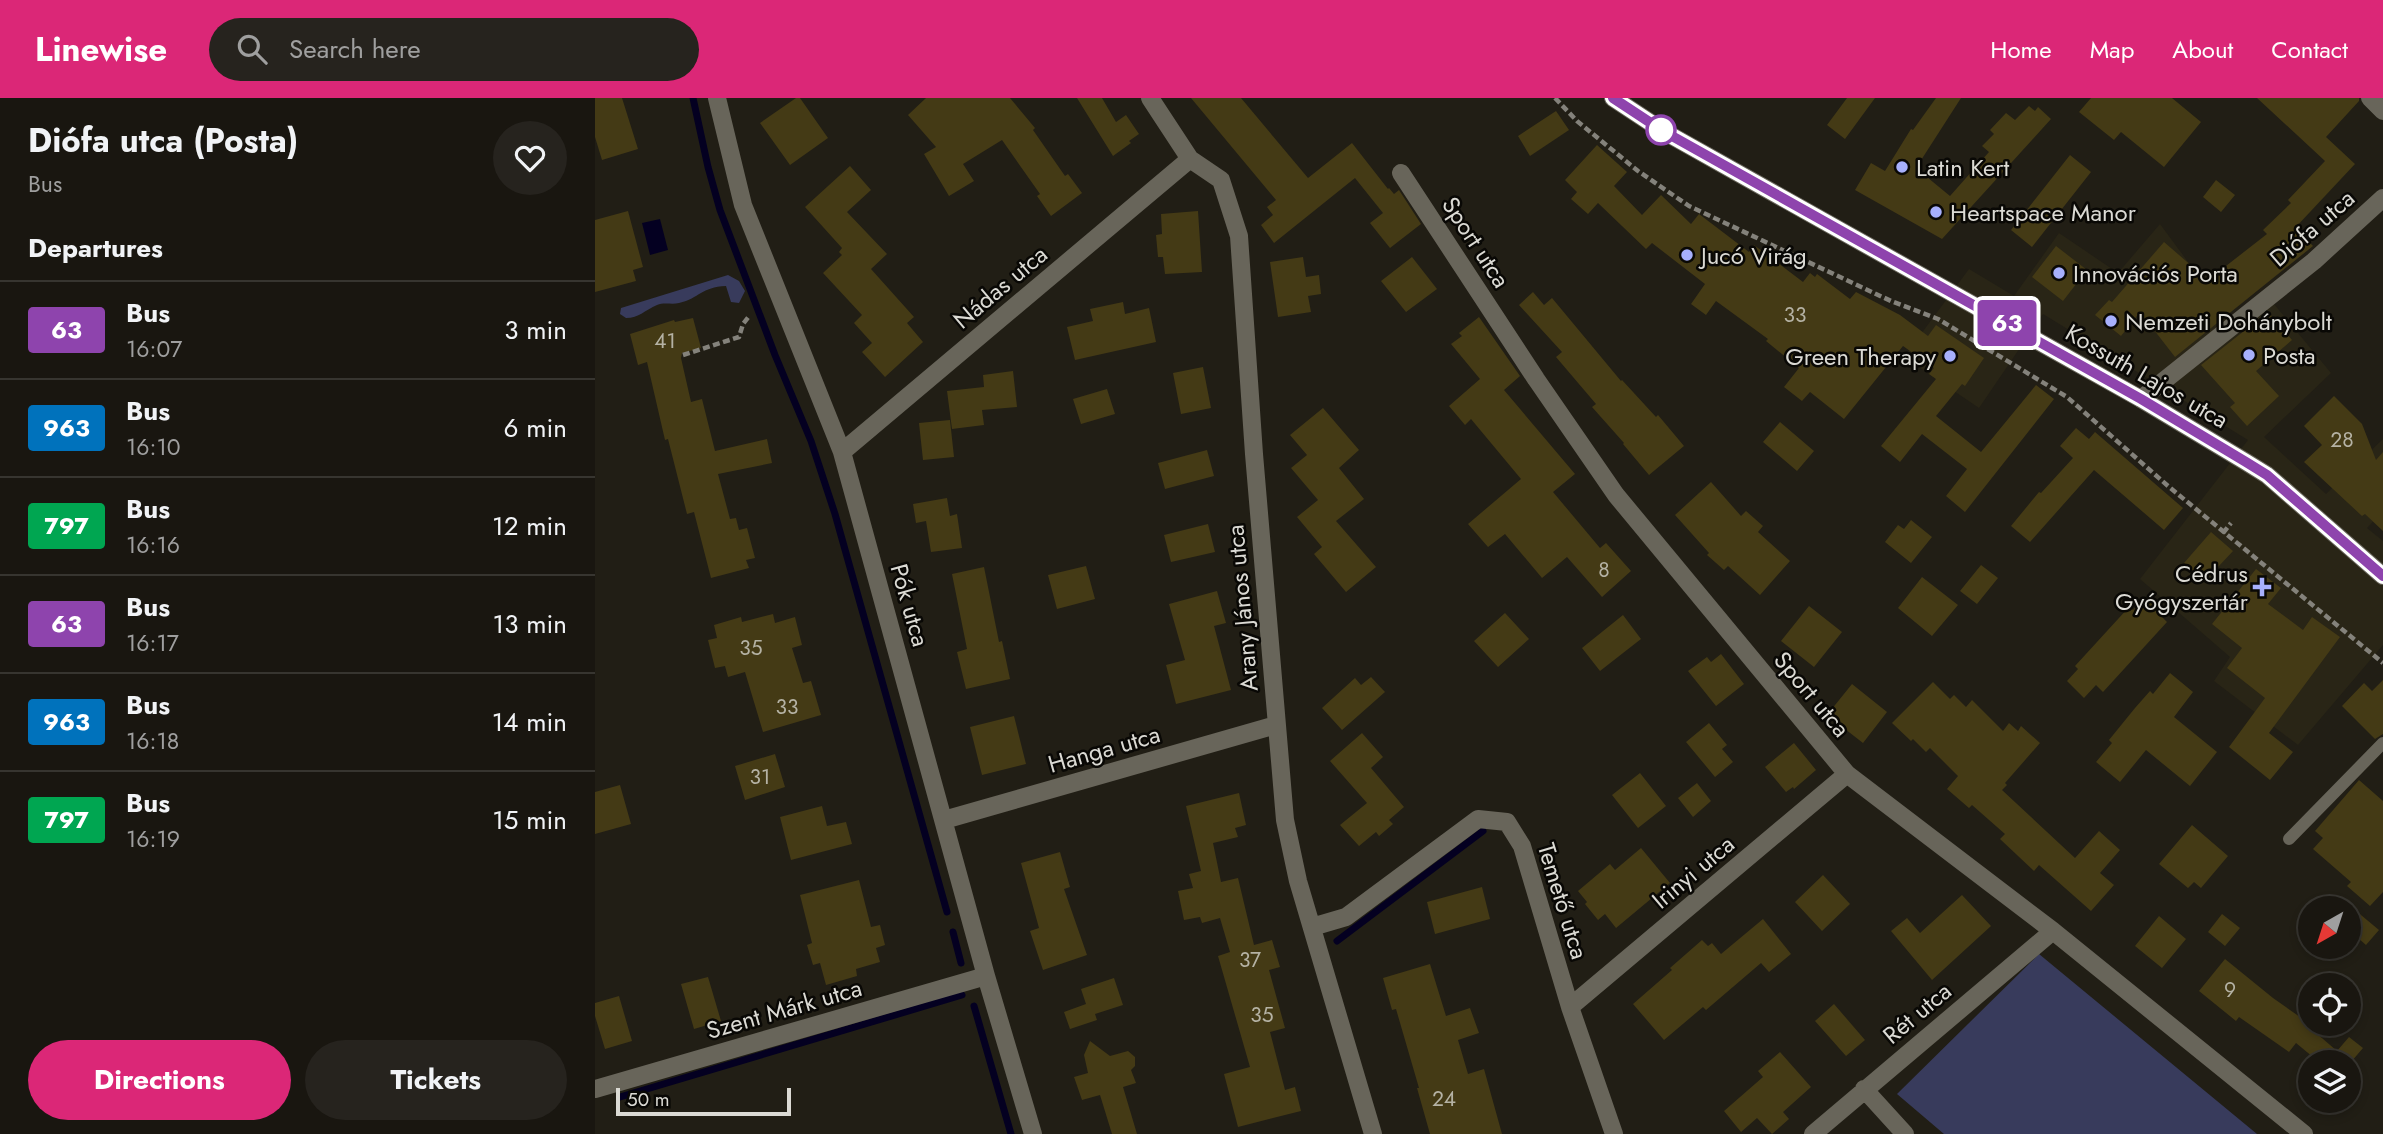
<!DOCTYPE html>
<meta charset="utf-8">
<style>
body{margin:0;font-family:Jost,sans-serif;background:#26231e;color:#f1f3f6;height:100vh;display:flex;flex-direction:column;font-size:26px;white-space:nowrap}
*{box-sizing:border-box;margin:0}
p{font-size:23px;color:#9f9f9f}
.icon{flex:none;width:38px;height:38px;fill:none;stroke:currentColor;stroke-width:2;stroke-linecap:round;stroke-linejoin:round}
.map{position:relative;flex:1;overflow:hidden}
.panel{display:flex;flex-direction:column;background:#191610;width:595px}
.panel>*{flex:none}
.badge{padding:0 14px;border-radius:5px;font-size:24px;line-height:46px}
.needle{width:46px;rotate:219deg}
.buttons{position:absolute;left:1703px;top:798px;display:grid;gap:14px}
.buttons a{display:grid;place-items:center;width:63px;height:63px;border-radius:50%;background:#191610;box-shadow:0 4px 10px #0003,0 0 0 2px #373530;font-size:35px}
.scale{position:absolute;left:21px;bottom:18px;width:175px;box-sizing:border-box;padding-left:7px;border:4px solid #dbdad4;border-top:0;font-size:19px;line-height:24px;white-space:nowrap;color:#dbdad4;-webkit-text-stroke:5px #090805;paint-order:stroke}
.map>.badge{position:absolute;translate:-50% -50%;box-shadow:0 0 0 4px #fff}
h2{padding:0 28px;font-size:26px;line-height:63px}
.round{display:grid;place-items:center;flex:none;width:74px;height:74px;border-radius:37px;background:#26231e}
.headline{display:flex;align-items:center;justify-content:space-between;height:119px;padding:0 28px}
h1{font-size:33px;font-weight:700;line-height:52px}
.primary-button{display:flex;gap:14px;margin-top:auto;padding:14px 28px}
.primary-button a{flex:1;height:80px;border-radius:42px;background:#db2777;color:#fff;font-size:28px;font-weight:700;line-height:80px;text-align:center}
.primary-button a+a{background:#26231e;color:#f1f3f6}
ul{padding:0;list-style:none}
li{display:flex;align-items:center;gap:21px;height:98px;padding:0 28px;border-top:2px solid #373530}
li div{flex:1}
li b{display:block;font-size:26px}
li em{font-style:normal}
li .badge{min-width:77px;font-weight:700;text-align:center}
header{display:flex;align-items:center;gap:42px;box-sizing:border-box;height:98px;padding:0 35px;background:#db2777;color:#fff}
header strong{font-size:33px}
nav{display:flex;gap:38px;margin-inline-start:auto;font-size:24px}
.search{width:490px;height:63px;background:#26231e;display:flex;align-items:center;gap:18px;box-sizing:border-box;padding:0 24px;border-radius:38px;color:#9f9f9f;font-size:26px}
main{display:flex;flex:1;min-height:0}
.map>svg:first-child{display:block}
.built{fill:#292516}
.green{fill:#383b5c}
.water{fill:#040021}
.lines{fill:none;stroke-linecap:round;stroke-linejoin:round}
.stream{stroke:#040021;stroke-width:7}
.building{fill:#443a15}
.path{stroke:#84827b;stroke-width:4.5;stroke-dasharray:7 3.5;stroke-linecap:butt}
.service{stroke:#68655a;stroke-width:12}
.minor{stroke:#68655a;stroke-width:18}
.tertiary{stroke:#68655a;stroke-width:18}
.line-casing{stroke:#fff;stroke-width:16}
.line{stroke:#8e44ad;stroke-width:10}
.stop-dot{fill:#fff;stroke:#8e44ad;stroke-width:3.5}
.poi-dot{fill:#a7b0fc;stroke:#090805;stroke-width:2.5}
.labels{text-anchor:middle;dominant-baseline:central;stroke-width:5;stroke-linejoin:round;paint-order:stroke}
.number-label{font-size:21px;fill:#b5b2a4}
.poi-label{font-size:24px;fill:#dbdad4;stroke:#090805;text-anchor:start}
.street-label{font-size:24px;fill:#dbdad4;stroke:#090805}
</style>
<header>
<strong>Linewise</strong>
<div class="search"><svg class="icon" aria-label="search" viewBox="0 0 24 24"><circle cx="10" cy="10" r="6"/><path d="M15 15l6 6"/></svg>Search here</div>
<nav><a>Home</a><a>Map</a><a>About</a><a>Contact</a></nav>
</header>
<main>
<section class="panel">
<div class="headline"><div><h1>Diófa utca (Posta)</h1><p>Bus</p></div><a class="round"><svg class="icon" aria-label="heart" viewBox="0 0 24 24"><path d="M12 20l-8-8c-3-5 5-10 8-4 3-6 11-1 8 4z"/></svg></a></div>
<h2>Departures</h2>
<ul>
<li><span class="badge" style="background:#8e44ad;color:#fff">63</span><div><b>Bus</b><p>16:07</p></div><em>3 min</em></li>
<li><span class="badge" style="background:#0072bc;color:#fff">963</span><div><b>Bus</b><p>16:10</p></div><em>6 min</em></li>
<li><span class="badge" style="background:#00a651;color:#fff">797</span><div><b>Bus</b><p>16:16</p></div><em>12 min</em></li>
<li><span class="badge" style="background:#8e44ad;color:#fff">63</span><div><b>Bus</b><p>16:17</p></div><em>13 min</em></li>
<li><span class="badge" style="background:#0072bc;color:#fff">963</span><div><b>Bus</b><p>16:18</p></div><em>14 min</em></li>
<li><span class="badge" style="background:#00a651;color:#fff">797</span><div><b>Bus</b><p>16:19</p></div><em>15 min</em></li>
</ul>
<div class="primary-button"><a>Directions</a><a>Tickets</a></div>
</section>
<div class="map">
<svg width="1788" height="1036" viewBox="0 0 1788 1036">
<rect width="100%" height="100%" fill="#211e15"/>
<!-- built -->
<path class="built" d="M1565,126L1644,233L1679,206L1736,275L1669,339L1731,396L1788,341V413L1772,430L1788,443V547L1703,647L1619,583L1635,559L1545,481L1653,342L1448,216L1384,310L1309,259L1374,171L1419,198L1464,135L1523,175Z"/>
<!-- green -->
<path class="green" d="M133,177L144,183L150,193L144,205L136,204L131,188C106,189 105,200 84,205C77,207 69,204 62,207C50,212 44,220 31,220L25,216L26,210Z
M1444,856L1662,1036H1349L1302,996Z"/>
<!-- water -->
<path class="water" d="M65,121L73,152L55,157L47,125Z"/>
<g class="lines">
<!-- stream -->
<path class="stream" d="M98,0L113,69L125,112L180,257L216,343L240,416L352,814
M358,834L366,865
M742,843L888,733
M379,908L416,1036
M25,999L367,897"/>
</g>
<!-- building -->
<path class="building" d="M0,0H27L43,51L7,62L0,39Z
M201,0H205L233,40L195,67L165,25Z
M331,0H415L440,30L438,32L470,78L473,76L487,95L456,118L442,98L445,96L407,42L368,66L379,83L354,98L329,56L341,49L313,17Z
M482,0H507L521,24L531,17L544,36L534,43L536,45L518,58Z
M596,0H646L713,80L757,45L793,91L794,90L799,96L804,92L826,126L795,150L775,125L788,115L760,80L679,145L666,127L678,117L672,109L681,102Z
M1252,0H1280L1250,41L1232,27Z
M1341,0H1366L1321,70L1355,98L1394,54L1387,48L1399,36L1395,32L1411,15L1420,22L1434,8L1440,13L1443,9L1456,21L1347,141L1260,92L1276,65L1290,73L1316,31L1318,32Z
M1496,0H1577L1606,24L1569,69L1526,34L1519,42L1484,14Z
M1662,0H1764V3L1731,39L1760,66L1700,130L1718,148L1580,259L1545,214L1526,238L1500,217L1514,202L1517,204L1569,144L1613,182L1672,136L1668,132L1696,105L1693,102L1730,63Z
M961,13L974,32L935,58L923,38Z
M1002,47L1032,74L1019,88L1047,117L1066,97L1096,126L1104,116L1154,154L1159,147L1208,184L1215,175L1220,179L1222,176L1255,201L1261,194L1305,217L1333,238L1341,227L1389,260L1370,288L1367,286L1341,318L1386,354L1441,287L1459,301L1370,414L1351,398L1372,371L1327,336L1305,364L1286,348L1341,281L1334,276L1339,270L1308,248L1249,321L1215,294L1207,303L1189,289L1204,270L1171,243L1173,241L1121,203L1111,217L1096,206L1110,186L1057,145L1051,151L1003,105L993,116L976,101L982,94L970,82Z
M1475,57L1496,74L1437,149L1416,132Z
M255,68L276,92L252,114L292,156L276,171L319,219L312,225L328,244L290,279L267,254L277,245L259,225L267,217L228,175L247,157L244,154L247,150L210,109Z
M1621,82L1640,97L1626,114L1608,99Z
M33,113L48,169L38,172L41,183L0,194V122Z
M603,113L607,174L570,176L568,159H563L561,137L567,136L566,116Z
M1461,148L1492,172L1468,203L1437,179Z
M708,159L711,179L724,177L726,196L713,198L716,214L683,219L675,164Z
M817,159L842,191L811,214L786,183Z
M938,194L949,207L957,200L1026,283L1027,282L1061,319L1063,317L1089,348L1054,377L1028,346L1029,345L997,309L1001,306L961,259L967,254L924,207Z
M528,204L530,216L554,210L561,244L480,262L472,229L498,223L495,211Z
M1673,214L1697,242L1661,273L1684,298L1652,328L1635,309L1640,305L1606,267Z
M884,219L925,278L909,292L980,376L958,394L1005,450L1011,445L1036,473L1007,499L972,459L947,480L910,436L893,449L873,426L926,381L876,321L870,327L854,308L885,281L856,246L867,238L864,235Z
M98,220L106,250L87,255L86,260L96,304L107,301L120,353L172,341L177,365L123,376L135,421L141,420L144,432L152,430L160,460L151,462L154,470L116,480L99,414L92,416L73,341L70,342L52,264L43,267L35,236L79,222L80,224Z
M608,269L616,310L586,316L578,275Z
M418,273L422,309L387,312L389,327L357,331L352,293L389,289L388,277Z
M512,291L520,316L486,326L478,301Z
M1739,298L1767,326L1781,362L1788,354V433L1770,416L1767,418L1709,364L1727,347L1709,328Z
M728,310L764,352L744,370L769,401L741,423L781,469L751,494L719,456L727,449L702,419L723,402L696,370L712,357L695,337Z
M355,322L359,359L328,362L324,325Z
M1185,324L1219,353L1202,373L1168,344Z
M1481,330L1494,341L1500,334L1588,410L1569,432L1499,372L1435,444L1416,428L1444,394L1446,395L1478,360L1465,348Z
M612,352L619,378L570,391L563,365Z
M1116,384L1146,418L1151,413L1168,428L1163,434L1195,463L1165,497L1133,468L1129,472L1112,457L1114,455L1080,417Z
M352,400L355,418L362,416L367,450L336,454L331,423L321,425L318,406Z
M1316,422L1337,439L1316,465L1290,444L1303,427L1309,431Z
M613,426L620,454L576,464L569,437Z
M1616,434L1638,453L1609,484L1589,465Z
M1386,467L1403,480L1382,506L1365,493Z
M491,468L500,501L462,511L453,477Z
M389,469L404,544L407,543L415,581L371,591L362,554L372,551L357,476Z
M1661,471L1686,490L1673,506L1708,532L1717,519L1745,539L1674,635L1698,654L1675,682L1634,649L1670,600L1632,570L1647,550L1617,526Z
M1327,479L1363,507L1337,538L1303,510Z
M622,493L631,525L619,528L636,592L581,606L571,567L590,562L574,506Z
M1550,499L1568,516L1566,518L1572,524L1508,594L1501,587L1489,600L1472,583L1483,571L1480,568L1534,509L1538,512Z
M1214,508L1247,534L1219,569L1186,543Z
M910,515L934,541L903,569L879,543Z
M178,516L180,525L200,519L207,547L197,550L208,585L216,583L226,617L168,634L150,574L133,579L130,568L120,570L113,542L122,540L119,527L146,519L147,524Z
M1028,517L1046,541L1005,573L987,550Z
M1126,556L1149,586L1121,608L1093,573L1112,559L1116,564Z
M1575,575L1598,594L1579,619L1622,654L1595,688L1551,652L1525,684L1501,664L1517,645L1514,642L1540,610L1555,593L1558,596Z
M776,579L790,594L747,632L727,610L760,580L766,587Z
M1788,582V636L1780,641L1747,608L1769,585L1777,593Z
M1338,584L1355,601L1359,597L1371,609L1377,602L1408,633L1414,625L1423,633L1426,628L1445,645L1410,685L1412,687L1407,692L1480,760L1504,733L1525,752L1505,775L1519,787L1496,813L1444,767L1439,773L1405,741L1410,736L1377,707L1374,710L1352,691L1363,678L1335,650L1331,654L1318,641L1316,643L1297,625Z
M1257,586L1292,614L1268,645L1232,617Z
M419,618L431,666L387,677L375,629Z
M1114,625L1132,647L1127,651L1138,664L1120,679L1091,644Z
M767,635L788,659L776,670L809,709L794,722L798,726L784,738L781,734L764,748L745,727L772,705L735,663Z
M1199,645L1221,672L1199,691L1198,689L1191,694L1170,669Z
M180,656L190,689L150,702L140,668Z
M1045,675L1071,708L1043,730L1017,697Z
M1764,682L1788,703V794L1775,808L1752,788L1756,784L1718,751L1728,740L1720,733Z
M1102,685L1116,703L1098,719L1083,700Z
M25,687L36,726L0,736V694Z
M644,695L651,727L640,730L643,739L618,745L626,784L643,780L659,847L677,842L685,869L674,872L690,930L675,934L690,992L700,989L706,1013L643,1029L629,976L655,969L623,858L635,854L625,820L607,825L605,819L589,822L583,793L598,790L594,776L606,773L591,708Z
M227,708L232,728L251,724L257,746L196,762L185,719Z
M1597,727L1633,758L1606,790L1599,784L1593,790L1564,766Z
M1046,750L1075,785L1021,830L1010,816L1003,822L990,806L992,804L983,793L1015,766L1020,772Z
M465,754L475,789L469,791L492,857L448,872L435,833L444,830L426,765Z
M1228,777L1255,806L1227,833L1200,804Z
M264,782L276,829L285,827L290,847L281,850L285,864L261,871L262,878L231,887L225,865L218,867L212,847L217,845L205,797Z
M887,789L895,821L840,836L832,804Z
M1367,797L1396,828L1337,882L1296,833L1312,820L1325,835Z
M1754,807L1784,832L1771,847L1754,832Z
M1627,816L1645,830L1630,848L1613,834Z
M1564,818L1591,841L1567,870L1540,848Z
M1168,821L1196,856L1174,874L1166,865L1111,912L1108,909L1069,942L1038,906L1077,872L1075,870L1107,842L1113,848L1117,845L1126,856Z
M1630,861L1678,900L1715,926L1713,928L1742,953L1754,939L1768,950L1756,964H1724L1701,945L1694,954L1644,919L1641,923L1604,893Z
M835,866L851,918L875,910L884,935L863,942L873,976L889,971L907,1036H835L822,990H824L801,911L797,912L788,880Z
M113,879L126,923L99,931L86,886Z
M519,880L528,907L500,916L502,922L475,931L469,914L491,906L486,891Z
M24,898L37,943L10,951L0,918V905Z
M1239,906L1270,942L1251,958L1220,923Z
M495,943L515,958L533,953L540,959V968L536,972L541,985L528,989L542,1036H517L505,997L487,1002L479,979L493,975L489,957Z
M1185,954L1216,989L1188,1014L1194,1021L1177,1036L1162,1020L1146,1034L1129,1013L1168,979L1163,973Z"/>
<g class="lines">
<!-- path -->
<path class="path" d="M960,0L982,23L1043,73L1094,108L1296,203L1343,221L1472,299L1573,388L1788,565
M88,257L144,239L148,226L155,217
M1628,435L1636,425"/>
<!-- service -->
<path class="service" d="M1694,741L1788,645"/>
<!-- minor -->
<path class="minor" d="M122,0L148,107L247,354L391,878L438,1036
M555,0L595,61L626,82L644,138L659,356L690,722L703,783L778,1036
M1775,0L1788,13
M806,75L941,281L1021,397L1252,676L1458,833L1709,1036
M1546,301L1719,163L1788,100
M247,354L595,61
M349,722L681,627
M717,829L751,819L883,721L912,724L927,748L975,909L1019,1036
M975,909L1252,676
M0,991L391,878
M1269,991L1310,1036
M1218,1036L1458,833"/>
<!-- tertiary -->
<path class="tertiary" d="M1018,0L1068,33L1546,301L1651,364L1672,377L1788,478"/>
</g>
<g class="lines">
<!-- line casing -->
<g class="line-casing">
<path id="line" d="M1018,0L1068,33L1546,301L1651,364L1672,377L1788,478"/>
</g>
<!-- line -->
<use href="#line" class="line"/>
</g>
<!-- markers -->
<circle class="stop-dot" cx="1066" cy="32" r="14"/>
<g class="poi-dot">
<circle cx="1307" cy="69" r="7"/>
<circle cx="1341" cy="114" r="7"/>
<circle cx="1092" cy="157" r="7"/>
<circle cx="1464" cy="175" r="7"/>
<circle cx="1516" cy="223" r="7"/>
<circle cx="1654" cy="257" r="7"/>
<circle cx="1355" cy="258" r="7"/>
<path d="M1663.5 478.5h7v7h7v7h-7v7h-7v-7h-7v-7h7z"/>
</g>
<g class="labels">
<!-- number labels -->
<g class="number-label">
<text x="1200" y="217">33</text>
<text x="70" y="243">41</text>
<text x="1747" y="342">28</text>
<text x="1009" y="472">8</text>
<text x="156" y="550">35</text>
<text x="192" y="609">33</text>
<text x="165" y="679">31</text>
<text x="655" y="862">37</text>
<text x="1635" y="892">9</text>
<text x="667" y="917">35</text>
<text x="849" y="1001">24</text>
</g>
<!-- poi labels -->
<g class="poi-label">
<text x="1321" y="69">Latin Kert</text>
<text x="1355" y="114">Heartspace Manor</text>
<text x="1106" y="157">Jucó Virág</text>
<text x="1478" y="175">Innovációs Porta</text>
<text x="1530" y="223">Nemzeti Dohánybolt</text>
<text x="1668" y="257">Posta</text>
<text x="1341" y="258" text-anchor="end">Green Therapy</text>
<text x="1653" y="475" text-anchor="end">Cédrus<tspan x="1653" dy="28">Gyógyszertár</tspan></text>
</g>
<!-- street labels -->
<g class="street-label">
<text transform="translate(1717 130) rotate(-41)">Diófa utca</text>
<text transform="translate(881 144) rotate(57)">Sport utca</text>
<text transform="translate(405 189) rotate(-40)">Nádas utca</text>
<text transform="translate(1552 278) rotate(30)">Kossuth Lajos utca</text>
<text transform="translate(315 507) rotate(74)">Pók utca</text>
<text transform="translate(647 510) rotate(-95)">Arany János utca</text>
<text transform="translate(1217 596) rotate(50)">Sport utca</text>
<text transform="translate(509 651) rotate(-16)">Hanga utca</text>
<text transform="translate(1098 774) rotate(-40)">Irinyi utca</text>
<text transform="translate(968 803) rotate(73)">Temető utca</text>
<text transform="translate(189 911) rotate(-16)">Szent Márk utca</text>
<text transform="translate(1322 915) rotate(-40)">Rét utca</text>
</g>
</g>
</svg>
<div class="buttons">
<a><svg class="needle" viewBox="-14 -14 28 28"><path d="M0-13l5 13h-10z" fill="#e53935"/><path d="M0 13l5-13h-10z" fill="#9f9f9f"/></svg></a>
<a><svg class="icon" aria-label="locate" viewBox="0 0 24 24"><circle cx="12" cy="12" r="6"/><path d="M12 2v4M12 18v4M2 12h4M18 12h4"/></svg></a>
<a><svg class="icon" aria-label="layers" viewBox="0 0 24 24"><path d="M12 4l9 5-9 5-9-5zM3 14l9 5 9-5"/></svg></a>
</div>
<div class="scale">50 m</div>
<b class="badge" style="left:1412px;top:225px;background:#8e44ad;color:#fff">63</b>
</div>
</main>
